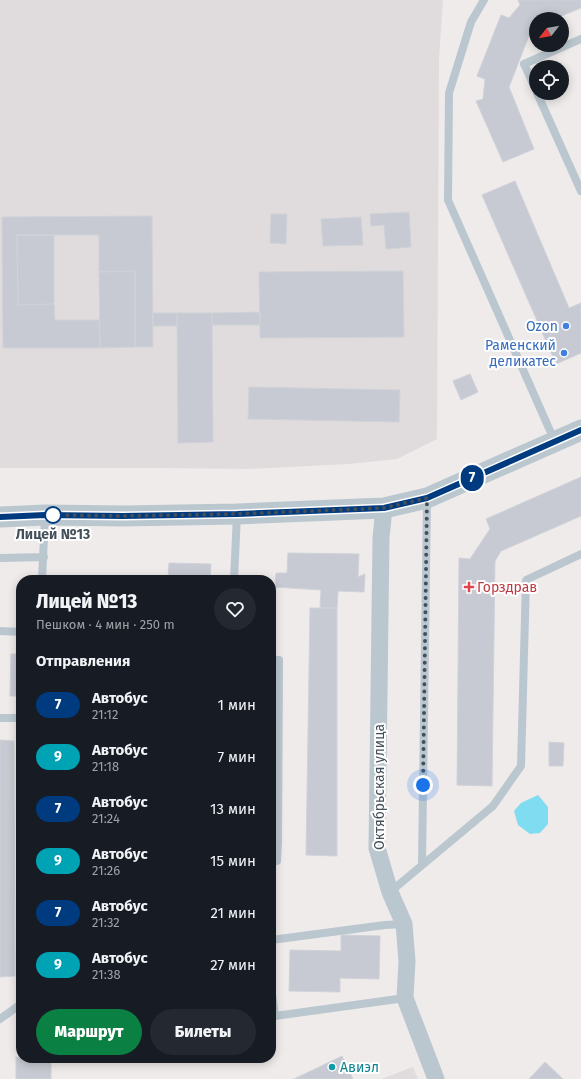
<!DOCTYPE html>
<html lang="ru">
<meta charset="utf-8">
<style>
body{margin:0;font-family:"Fira Sans",sans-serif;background:#242831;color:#f1f3f6;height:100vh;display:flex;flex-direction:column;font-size:15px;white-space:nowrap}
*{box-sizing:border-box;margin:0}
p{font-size:13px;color:#9ea1a6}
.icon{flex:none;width:22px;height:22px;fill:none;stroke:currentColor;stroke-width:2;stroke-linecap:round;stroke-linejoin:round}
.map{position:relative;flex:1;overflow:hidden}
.drawer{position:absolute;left:16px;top:575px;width:260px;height:488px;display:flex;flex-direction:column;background:#171b24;border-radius:16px;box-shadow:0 2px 10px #0003}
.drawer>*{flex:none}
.badge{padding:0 8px;border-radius:13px;font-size:14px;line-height:26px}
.needle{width:26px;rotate:239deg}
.tools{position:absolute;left:529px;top:12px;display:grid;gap:8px}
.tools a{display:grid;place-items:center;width:40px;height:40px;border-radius:50%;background:#171b24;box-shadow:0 2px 10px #0003;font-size:20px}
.you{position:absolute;width:20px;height:20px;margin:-10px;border:3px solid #fff;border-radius:50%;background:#1a73e8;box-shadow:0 0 0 6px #1a73e833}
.map>.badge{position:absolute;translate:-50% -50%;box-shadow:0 0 0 2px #fff}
h2{padding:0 20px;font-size:15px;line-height:36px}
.round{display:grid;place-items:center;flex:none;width:42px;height:42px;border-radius:21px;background:#242831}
.overview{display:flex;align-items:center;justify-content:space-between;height:68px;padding:0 20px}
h1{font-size:19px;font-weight:800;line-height:30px}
.button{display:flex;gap:8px;margin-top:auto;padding:8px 20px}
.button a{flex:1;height:46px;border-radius:24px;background:#0b8043;color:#fff;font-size:16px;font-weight:800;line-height:46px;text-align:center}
.button a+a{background:#242831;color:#f1f3f6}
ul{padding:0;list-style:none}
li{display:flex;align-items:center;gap:12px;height:52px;padding:0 20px}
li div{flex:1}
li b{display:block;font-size:15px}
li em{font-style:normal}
li .badge{min-width:44px;font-weight:700;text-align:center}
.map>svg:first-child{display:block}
.education{fill:#e0dcdd}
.water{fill:#80dcf0}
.building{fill:#c7cad2;stroke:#cfd2d8}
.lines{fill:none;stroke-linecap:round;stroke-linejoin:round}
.service{stroke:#bbc7cf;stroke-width:8}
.minor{stroke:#bbc7cf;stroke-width:17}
.tertiary{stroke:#bbc7cf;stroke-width:21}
.line-casing{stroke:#fff;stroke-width:9}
.line{stroke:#003b80;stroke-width:6}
.walk{stroke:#43505a;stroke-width:4;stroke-dasharray:0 7.2}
.shop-dot{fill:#3f7fe0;stroke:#fff;stroke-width:1.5}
.stop-dot{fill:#fff;stroke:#003b80;stroke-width:2}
.health-dot{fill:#e0444e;stroke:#fff;stroke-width:1.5}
.culture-dot{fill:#0f9aa8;stroke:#fff;stroke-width:1.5}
.labels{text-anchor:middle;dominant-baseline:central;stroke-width:4;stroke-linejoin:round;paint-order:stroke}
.shop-label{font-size:14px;fill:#366cbe;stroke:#fff;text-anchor:end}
.stop-label{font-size:14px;font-weight:bold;fill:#43505a;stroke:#fff}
.health-label{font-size:14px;fill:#be3a42;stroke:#fff;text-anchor:start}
.street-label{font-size:14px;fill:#43505a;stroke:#fff}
.culture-label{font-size:14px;fill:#0d838f;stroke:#fff;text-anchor:start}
</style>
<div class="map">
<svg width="581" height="1079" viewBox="0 0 581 1079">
<rect width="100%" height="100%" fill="#efebeb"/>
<!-- education -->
<path class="education" d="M0,0H443L439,60L437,439L397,459L349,464L247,469L158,468H0Z
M413,1067L418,1079H381Z"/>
<!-- water -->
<path class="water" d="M538,795L548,807V824L540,833L530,834L518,825L514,811L521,803Z"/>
<!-- building -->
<path class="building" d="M518,0H581V8L554,19H536V27L532,28L509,87L534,149L503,162L476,101L483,99L485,79L477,76L501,15L509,18L520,5Z
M515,181L569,308L581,303V353L556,364L482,195Z
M409,212L411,247L386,249L384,225L371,226L370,214Z
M271,214H287L286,244L270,243Z
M152,216L153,347H135V271L99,272V235H17L18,305L54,304L55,320H99L100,348H3L2,217Z
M361,217L363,245L323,246L321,219Z
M17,235H54V304L18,305Z
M135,271V347L100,348L99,272Z
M403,271L404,337L260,338L259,272Z
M260,312V325H212V313Z
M153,313H177V326H153Z
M177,313H212L213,442L178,443Z
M470,374L478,392L461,400L453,381Z
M249,387L400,390L399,422L248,419Z
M581,477V516L501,551L495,561L492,786L457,785L459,558L470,559L490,529L486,519Z
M288,553L359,554L358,577L365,574L364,592L338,591L337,608H320L321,590L275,587L276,573H287Z
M169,563L211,564L210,580H120V577L168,578Z
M310,608H337V856L306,855Z
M11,654H21V696H10Z
M0,740L14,741L15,976L0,977Z
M549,742L564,743L563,766H549Z
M341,935L380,936L379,979L340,978V992L289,991L290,950L341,951Z
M342,1056L353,1079H294Z
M16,1057L51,1058V1079H16Z
M545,1062L563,1079H529Z"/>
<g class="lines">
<!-- service -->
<path class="service" d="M484,0L471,22L449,93L448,200L555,442
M536,90L524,64L581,39
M537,93L581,191
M0,558L44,557
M42,580L45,516
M234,580L237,514
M0,631L21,632
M271,660H279L278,842L277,861H271
M0,718H21
M422,864L427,499
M390,892L493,806L521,766L526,580L581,554
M271,940L385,925L404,924
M271,987L275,1016L405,998
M0,1019L21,1004"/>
<!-- minor -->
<path class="minor" d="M384,508L381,538L377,848L390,892L404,924L407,961L405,998L436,1079"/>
<!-- tertiary -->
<path class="tertiary" d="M0,517L45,515L123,516L237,514L384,508L427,498L581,430"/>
</g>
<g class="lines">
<!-- line casing -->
<g class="line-casing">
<path id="line" d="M0,517L45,515L123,516L237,514L384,508L427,498L581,430"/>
</g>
<!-- line -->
<use href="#line" class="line"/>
<!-- walk -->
<path class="walk" d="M53,515L123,516L237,514L384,508L427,498L423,785"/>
</g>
<!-- markers -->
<g class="shop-dot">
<circle cx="566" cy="326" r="4"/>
<circle cx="564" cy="353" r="4"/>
</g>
<circle class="stop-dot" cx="53" cy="515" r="8"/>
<path class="health-dot" d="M467 581h4v4h4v4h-4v4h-4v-4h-4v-4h4z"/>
<circle class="culture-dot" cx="332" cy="1067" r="4"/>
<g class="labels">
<!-- shop labels -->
<g class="shop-label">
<text x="558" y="326">Ozon</text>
<text x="556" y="345">Раменский<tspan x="556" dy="16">деликатес</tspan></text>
</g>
<!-- stop labels -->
<g class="stop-label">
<text x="53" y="534">Лицей №13</text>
</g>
<!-- health labels -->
<g class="health-label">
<text x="477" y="587">Горздрав</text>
</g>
<!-- street labels -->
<g class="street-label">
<text transform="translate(379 787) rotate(-90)">Октябрьская улица</text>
</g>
<!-- culture labels -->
<g class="culture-label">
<text x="340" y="1067">Авиэл</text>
</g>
</g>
</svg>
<div class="tools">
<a><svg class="needle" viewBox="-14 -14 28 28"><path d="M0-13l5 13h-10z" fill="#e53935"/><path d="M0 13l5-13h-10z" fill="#9ea1a6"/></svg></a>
<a><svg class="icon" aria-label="locate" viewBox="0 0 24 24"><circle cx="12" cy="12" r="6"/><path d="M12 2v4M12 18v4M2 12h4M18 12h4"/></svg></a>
</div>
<div class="you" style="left:423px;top:785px"></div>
<b class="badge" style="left:472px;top:478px;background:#003b80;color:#fff">7</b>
<section class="drawer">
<div class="overview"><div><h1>Лицей №13</h1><p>Пешком · 4 мин · 250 m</p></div><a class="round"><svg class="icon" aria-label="heart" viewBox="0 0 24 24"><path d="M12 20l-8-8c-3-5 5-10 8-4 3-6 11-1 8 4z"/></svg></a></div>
<h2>Отправления</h2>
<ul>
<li><span class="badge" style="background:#003b80;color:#fff">7</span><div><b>Автобус</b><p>21:12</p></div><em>1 мин</em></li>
<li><span class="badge" style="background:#00a3b4;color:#fff">9</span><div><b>Автобус</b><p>21:18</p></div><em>7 мин</em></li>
<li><span class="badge" style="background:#003b80;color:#fff">7</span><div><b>Автобус</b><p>21:24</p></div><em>13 мин</em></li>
<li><span class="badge" style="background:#00a3b4;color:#fff">9</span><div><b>Автобус</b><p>21:26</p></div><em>15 мин</em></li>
<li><span class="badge" style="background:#003b80;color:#fff">7</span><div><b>Автобус</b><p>21:32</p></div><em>21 мин</em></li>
<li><span class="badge" style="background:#00a3b4;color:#fff">9</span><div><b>Автобус</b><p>21:38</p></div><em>27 мин</em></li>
</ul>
<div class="button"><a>Маршрут</a><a>Билеты</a></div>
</section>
</div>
